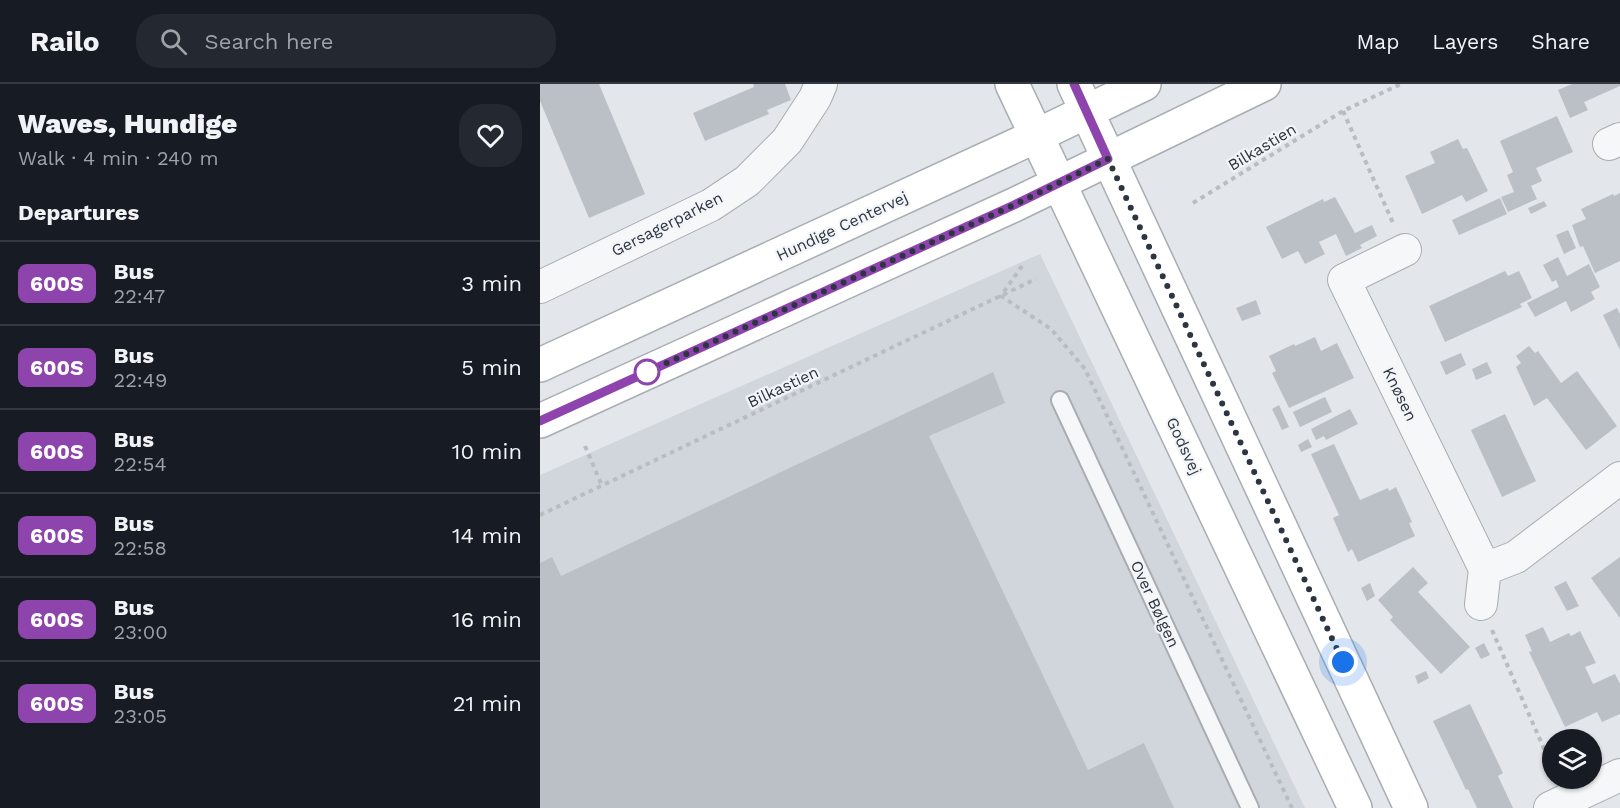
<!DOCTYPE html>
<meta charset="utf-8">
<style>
body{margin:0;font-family:"Work Sans",sans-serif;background:#242831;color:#f1f3f6;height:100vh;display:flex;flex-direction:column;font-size:22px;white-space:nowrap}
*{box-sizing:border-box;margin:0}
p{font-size:20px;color:#9ea1a6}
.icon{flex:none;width:33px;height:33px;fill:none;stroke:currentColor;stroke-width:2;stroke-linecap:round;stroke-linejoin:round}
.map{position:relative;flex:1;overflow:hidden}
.drawer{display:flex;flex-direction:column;background:#171b24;width:540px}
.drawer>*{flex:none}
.badge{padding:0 12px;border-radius:9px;font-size:21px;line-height:39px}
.buttons{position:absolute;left:1002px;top:645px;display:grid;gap:12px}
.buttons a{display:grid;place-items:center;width:60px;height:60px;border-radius:50%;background:#171b24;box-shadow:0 2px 4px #0004;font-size:30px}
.you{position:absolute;width:30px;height:30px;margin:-15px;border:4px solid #fff;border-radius:50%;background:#1a73e8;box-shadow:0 0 0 9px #1a73e833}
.map>.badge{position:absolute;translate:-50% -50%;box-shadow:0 0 0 3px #fff}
h2{padding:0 18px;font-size:22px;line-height:54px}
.round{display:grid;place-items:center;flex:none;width:63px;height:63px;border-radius:24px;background:#242831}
.head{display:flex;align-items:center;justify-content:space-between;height:102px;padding:0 18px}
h1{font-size:28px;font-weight:800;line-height:45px}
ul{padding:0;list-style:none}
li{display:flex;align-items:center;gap:18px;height:84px;padding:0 18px;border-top:2px solid #363941}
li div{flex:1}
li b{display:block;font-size:22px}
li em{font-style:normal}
li .badge{min-width:66px;font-weight:700;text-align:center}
header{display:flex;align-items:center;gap:36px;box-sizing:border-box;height:84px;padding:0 30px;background:#171b24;border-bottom:2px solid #363941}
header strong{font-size:28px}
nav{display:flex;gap:33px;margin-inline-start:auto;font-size:21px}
.search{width:420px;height:54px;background:#242831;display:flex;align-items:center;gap:15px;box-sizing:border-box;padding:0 21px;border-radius:24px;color:#9ea1a6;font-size:22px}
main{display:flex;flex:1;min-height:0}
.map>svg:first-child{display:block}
.built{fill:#d1d6dc}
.building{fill:#bbc0c7}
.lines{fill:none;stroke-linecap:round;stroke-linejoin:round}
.lane-casing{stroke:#a8adb4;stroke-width:20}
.street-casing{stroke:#a8adb4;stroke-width:34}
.secondary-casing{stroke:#a8adb4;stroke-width:36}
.path{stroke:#b9bdc2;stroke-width:4;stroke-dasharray:4.5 4.5;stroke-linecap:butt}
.lane{stroke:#f6f7f9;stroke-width:16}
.street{stroke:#f6f7f9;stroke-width:32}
.secondary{stroke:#fff;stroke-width:33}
.line-casing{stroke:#fff;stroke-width:14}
.line{stroke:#8e44ad;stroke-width:9}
.walk{stroke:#2c3541;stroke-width:6;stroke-dasharray:0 10.8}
.stop-dot{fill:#fff;stroke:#8e44ad;stroke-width:3}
.labels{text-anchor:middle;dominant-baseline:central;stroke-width:4.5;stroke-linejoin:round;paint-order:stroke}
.street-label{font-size:16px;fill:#2c3541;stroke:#f3f5f8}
</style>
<header>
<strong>Railo</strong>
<div class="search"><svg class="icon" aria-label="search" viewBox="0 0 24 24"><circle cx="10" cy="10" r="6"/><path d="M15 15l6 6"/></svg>Search here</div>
<nav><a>Map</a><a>Layers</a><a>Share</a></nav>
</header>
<main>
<section class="drawer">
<div class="head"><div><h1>Waves, Hundige</h1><p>Walk · 4 min · 240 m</p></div><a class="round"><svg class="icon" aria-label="heart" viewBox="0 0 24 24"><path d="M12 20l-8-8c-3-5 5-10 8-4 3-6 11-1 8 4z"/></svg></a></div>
<h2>Departures</h2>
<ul>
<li><span class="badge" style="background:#8e44ad;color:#fff">600S</span><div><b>Bus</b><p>22:47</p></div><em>3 min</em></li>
<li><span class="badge" style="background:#8e44ad;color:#fff">600S</span><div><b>Bus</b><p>22:49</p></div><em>5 min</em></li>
<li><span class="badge" style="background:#8e44ad;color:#fff">600S</span><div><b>Bus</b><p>22:54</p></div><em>10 min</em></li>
<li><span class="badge" style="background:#8e44ad;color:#fff">600S</span><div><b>Bus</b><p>22:58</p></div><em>14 min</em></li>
<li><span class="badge" style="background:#8e44ad;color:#fff">600S</span><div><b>Bus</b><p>23:00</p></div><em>16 min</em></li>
<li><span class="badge" style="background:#8e44ad;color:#fff">600S</span><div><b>Bus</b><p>23:05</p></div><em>21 min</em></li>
</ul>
</section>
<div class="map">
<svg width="1080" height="724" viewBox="0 0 1080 724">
<rect width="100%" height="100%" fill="#e3e6ea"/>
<!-- built -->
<path class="built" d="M500,170L765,724H0V391Z"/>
<!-- building -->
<path class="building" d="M0,0H59L105,110L49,134L0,17Z
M213,0H245L251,16L227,26L229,30L165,57L153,29L214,3Z
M1032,0H1080V2L1044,18L1048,26L1030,34L1018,6Z
M1017,32L1033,68L996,84L1002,97L991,102L997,115L968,128L961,113L974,108L967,91L973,88L960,57Z
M918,55L923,65L927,64L948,107L926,118L922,111L882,130L865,92L895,79L890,68Z
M1080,109V177L1055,189L1043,162L1040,163L1032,141L1046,135L1041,125L1073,110L1074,112Z
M795,113L815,149L832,141L837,152L820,161L822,164L806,172L796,150L779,158L785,170L765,180L758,167L742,175L726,143L783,115L784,118Z
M960,114L967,130L919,151L912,136Z
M1004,117L1007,122L991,130L988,124Z
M1028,146L1036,164L1024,170L1016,151Z
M1018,173L1027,192L1049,180L1060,203L1051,208L1055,215L1031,228L1026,217L995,233L987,219L1019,203L1016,196L1012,198L1003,181Z
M965,187L968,192L979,187L992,214L980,220L982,223L905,258L889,222Z
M716,216L721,230L702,237L696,224Z
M1077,224L1080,230V266L1063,231Z
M775,253L781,267L797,259L814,294L749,324L732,289L736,287L729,272L754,260L755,262Z
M989,262L995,269L998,267L1021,299L1037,287L1077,342L1046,366L1007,314L994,322L976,283L981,279L976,272Z
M921,269L926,281L906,291L900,278Z
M947,278L952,289L936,296L932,285Z
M453,288L465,319L389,352L548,686L604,659L634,724H0V479L12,473L21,492Z
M785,313L792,328L760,343L753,328Z
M739,321L749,343L742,346L732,325Z
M810,325L818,340L786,356L784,352L776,356L771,345Z
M965,330L996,397L962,413L931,346Z
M768,355L772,363L761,368L758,361Z
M794,360L820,416L848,404L849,407L856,403L872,438L869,439L875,452L818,478L812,465L808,468L793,434L799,431L771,370Z
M1080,473V534L1051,494Z
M873,483L888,499L878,508L930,563L901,590L850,536L853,533L838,516Z
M1026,497L1039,522L1027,527L1014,503Z
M830,499L835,512L827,517L821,504Z
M1003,543L1010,558L1029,549L1031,552L1040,547L1056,579L1045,583L1053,600L1075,590L1080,600V630L1062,638L1057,628L1025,643L989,568L992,567L985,551Z
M944,559L950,571L941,575L935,564Z
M886,587L889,594L878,600L875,592Z
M930,620L963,689L958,692L973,724H937L928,705L926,706L893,637Z"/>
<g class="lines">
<!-- lane casing -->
<g class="lane-casing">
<path id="lane" d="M520,316L710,724"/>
</g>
<!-- street casing -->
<g class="street-casing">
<path id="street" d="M1069,60L1080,55
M865,166L804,196L945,485L976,473L1080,394
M0,203L171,121L207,97L247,57L275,14L281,0
M941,520L945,485
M1010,724L1080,691"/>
</g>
<!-- secondary casing -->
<g class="secondary-casing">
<path id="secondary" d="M472,0L815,724
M534,0L871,724
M0,281L496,52L604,0
M0,337L474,121L724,0"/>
</g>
<!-- path -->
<path class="path" d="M803,27L853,139
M653,119L803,27L861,0
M482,182L461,212L511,245L545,285L752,724
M45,362L62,402
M0,431L496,195
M952,546L1012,683"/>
<!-- lane -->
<use href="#lane" class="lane"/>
<!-- street -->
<use href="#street" class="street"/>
<!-- secondary -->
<use href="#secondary" class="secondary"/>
</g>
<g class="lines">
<!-- line casing -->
<g class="line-casing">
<path id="line" d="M0,337L474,121L568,75L534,0"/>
</g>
<!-- line -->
<use href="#line" class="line"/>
<!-- walk -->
<path class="walk" d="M107,288L474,121L568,75L803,578"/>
</g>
<!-- markers -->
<circle class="stop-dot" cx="107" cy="288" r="12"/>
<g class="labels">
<!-- street labels -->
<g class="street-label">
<text transform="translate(722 63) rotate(-31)">Bilkastien</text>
<text transform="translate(127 140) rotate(-27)">Gersagerparken</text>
<text transform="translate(302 142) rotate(-25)">Hundige Centervej</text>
<text transform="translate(243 303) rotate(-25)">Bilkastien</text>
<text transform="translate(860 310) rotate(64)">Knøsen</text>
<text transform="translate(644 362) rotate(65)">Godsvej</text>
<text transform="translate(615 520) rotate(65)">Over Bølgen</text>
</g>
</g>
</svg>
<div class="buttons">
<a><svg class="icon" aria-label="layers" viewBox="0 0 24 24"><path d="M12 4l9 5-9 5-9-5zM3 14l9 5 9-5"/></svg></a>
</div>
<div class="you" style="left:803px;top:578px"></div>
</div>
</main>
